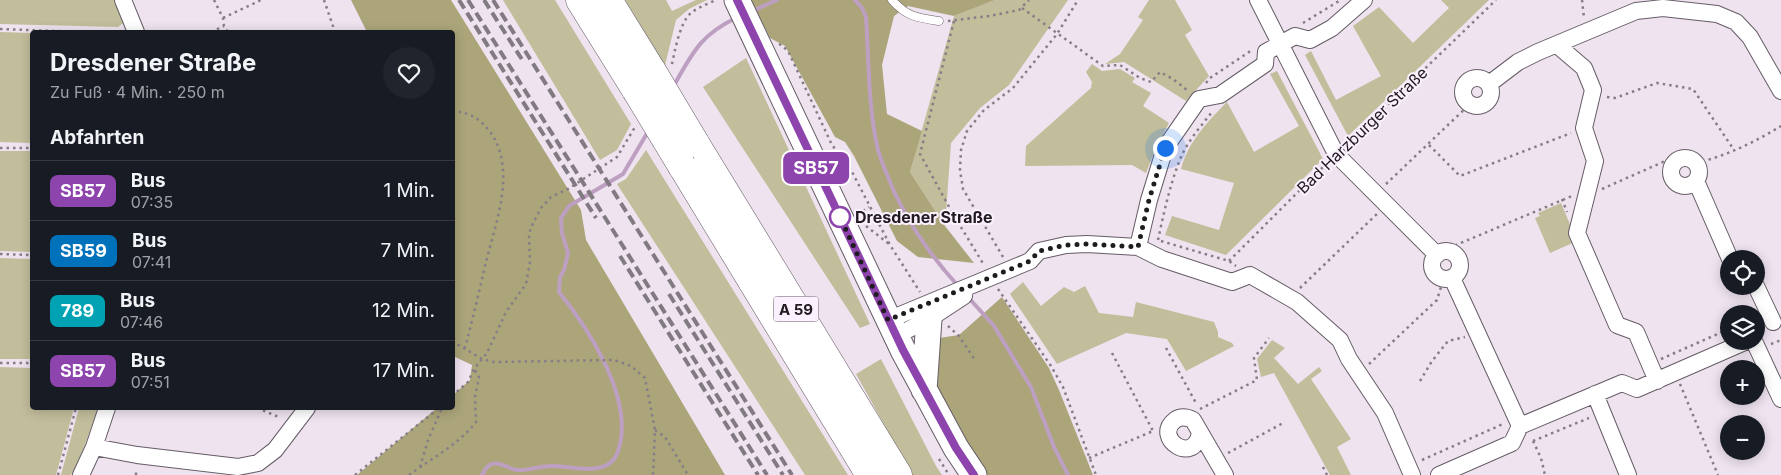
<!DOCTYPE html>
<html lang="de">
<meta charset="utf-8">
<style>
body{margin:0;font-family:Inter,sans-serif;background:#20242c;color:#f1f3f6;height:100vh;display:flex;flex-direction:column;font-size:19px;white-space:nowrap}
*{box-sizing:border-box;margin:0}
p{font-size:16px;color:#9ea1a6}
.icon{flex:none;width:28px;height:28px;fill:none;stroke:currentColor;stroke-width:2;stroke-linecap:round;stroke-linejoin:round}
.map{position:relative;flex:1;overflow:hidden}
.panel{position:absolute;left:30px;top:30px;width:425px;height:380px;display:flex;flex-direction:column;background:#171b24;border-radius:5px;box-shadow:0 2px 12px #0003}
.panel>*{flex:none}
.badge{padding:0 10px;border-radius:8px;font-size:18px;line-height:32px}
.controls{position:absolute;left:1720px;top:250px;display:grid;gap:10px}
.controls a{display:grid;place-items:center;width:45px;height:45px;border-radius:50%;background:#171b24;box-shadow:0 2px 12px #0003;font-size:25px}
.you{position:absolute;width:25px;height:25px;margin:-12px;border:4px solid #fff;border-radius:50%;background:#1a73e8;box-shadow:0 0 0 8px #1a73e833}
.map>.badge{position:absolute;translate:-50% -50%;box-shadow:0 0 0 2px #fff}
h2{padding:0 20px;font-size:19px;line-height:45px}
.round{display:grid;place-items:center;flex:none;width:52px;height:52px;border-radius:26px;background:#20242c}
.summary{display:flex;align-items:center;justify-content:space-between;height:85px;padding:0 20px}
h1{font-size:24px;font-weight:700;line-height:38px}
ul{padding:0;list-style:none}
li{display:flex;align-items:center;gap:15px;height:60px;padding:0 20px;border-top:1px solid #363941}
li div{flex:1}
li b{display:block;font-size:19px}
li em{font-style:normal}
li .badge{min-width:55px;font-weight:700;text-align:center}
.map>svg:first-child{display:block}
.green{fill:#c2bd9b}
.forest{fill:#aca57a}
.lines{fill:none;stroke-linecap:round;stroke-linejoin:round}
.stream{stroke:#bd9fc1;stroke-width:4}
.lane-casing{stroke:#655c66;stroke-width:9}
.street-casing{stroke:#655c66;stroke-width:18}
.primary-casing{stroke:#655c66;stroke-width:27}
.highway-casing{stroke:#655c66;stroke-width:29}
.path{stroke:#867e86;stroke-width:2.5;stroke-dasharray:2.5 4;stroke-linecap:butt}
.lane{stroke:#fff;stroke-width:8}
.street{stroke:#fff;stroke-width:16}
.primary{stroke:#fff;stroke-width:25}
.highway{stroke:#fff;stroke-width:28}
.rail{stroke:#817a81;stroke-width:4;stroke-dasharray:10 5;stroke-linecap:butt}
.highway-bridge-casing{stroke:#655c66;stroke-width:29;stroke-linecap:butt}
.highway-bridge{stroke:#fff;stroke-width:28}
.line-casing{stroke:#fff;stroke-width:11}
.line{stroke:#8e44ad;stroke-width:8}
.walk{stroke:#1f1b1f;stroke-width:5;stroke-dasharray:0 9}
.stop-dot{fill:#fff;stroke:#8e44ad;stroke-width:2.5}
.labels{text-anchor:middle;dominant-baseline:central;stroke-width:4;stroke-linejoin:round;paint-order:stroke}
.shield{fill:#fbf0fd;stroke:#615b62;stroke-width:1}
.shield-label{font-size:15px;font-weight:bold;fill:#1f1b1f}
.street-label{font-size:16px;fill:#1f1b1f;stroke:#fbf0fd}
.stop-label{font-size:16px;font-weight:bold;fill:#1f1b1f;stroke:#fbf0fd;text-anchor:start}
</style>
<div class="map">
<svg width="1781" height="475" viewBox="0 0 1781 475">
<rect width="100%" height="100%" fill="#eee3ef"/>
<!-- green -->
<path class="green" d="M0,0H117L126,21L118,27L0,24Z
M503,0H555L631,124L617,150L600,160Z
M625,0H666L672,11L696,0H707L689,9L676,20L665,65Z
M995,0H1068L1009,85L980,108L951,143L945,226L910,172L954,16Z
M1149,0H1175L1192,30L1185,35L1209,76L1186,101L1124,62L1105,64L1120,54L1143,20L1138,17Z
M1441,0H1489L1348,136L1305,55L1311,51L1336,100L1381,76L1353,26L1379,7L1413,43L1449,8Z
M0,32L32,33V143L0,142Z
M746,58L870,324L860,328L703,87Z
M1092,64L1102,71L1120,69L1135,78L1132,82L1151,93L1143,106L1169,123L1155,150L1146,173L1132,165L1025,166L1026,146L1091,88L1092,82L1086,72Z
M1277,71L1323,159L1226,255L1165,235L1172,216L1219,230L1234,183L1181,169C1188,142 1208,121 1227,102L1254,152L1299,126L1270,74Z
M646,150L848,475H805L617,184L626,179Z
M0,151H32V252L0,251Z
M1561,203L1577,241L1550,253L1535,218L1540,216L1538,213Z
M0,258L32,259V359H0Z
M1023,282L1041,306L1064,287L1074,292L1085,286L1099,313L1133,317L1136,302L1214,322L1218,332V337L1232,343L1234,346L1186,371L1167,339L1126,333L1057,364L1010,294Z
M1272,340L1285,348L1274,358L1298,384L1319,367L1322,371L1311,379L1351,439L1337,447L1351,475H1330L1274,373L1261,377L1257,359Z
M881,359L936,466L942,475H912L856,374Z
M0,367L32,368V408H74L56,475H0Z
M79,408H98C90,430 83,454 71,475H61Z"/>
<!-- forest -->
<path class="forest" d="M351,0H451L581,210L586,240L725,475H357L437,408H452L453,395L470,380L472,365L453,356L452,32H367Z
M751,0H995L954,16L908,6L894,16L882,65L887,114L922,131L910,172L945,226L974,263L918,257L897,241L854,156L845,142L835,137L785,46L770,38Z
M1002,297L1049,368L1059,390L1093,475H985L930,373L932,339L959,335Z"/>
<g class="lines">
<!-- stream -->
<path class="stream" d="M855,0L862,8L866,17C869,61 868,107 878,150C880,157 883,165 886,172C902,215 928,253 959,287
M752,11L777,0
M673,87C692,54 700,35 736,18
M968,297L994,326L1031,387L1054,447L1068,475
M482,475C484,471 487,465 492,464C500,461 509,469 517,470C528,471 539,466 551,466C568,466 591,473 607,465C617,460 619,449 621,439C628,390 588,328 559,292L560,277L564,270L568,253L562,233L561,218L569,206L623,174L649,130"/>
<!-- lane casing -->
<g class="lane-casing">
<path id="lane" d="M892,0C907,17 918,18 939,21"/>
</g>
<!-- street casing -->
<g class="street-casing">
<path id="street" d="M123,0L136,32
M1258,0L1336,154L1437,255
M1557,45L1584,68L1593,90L1584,128L1595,161L1577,233L1617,325L1636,332L1657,381
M1463 92a14 14 0 1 1 28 0a14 14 0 1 1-28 0Z
M1489,84L1518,62L1538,52L1636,11L1663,8L1717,14L1736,22L1750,37L1781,91
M1671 172a14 14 0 1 1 28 0a14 14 0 1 1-28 0Z
M1696,181L1730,259
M1138,247L1149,200L1165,148L1199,99L1220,95L1265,64L1266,52L1295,36L1310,40L1332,28L1364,0
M1432 265a14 14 0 1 1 28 0a14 14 0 1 1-28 0Z
M1452,278L1520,426
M1756,286L1773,322
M888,320L1030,261L1039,251L1066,245L1087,244L1138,247L1162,259L1232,282L1250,275L1297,302L1340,340L1349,359L1385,413L1412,475
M896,336L929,319L964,296
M1754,341L1781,399
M1595,394L1628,475
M1200,432C1195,467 1152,438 1175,420C1181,416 1187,417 1193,420L1225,475
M94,447L137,455L238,467L258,463L275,450L307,408
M81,475L94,447L107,408
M1439,475L1512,443L1520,426L1622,383L1637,389L1747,341"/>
</g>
<!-- primary casing -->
<g class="primary-casing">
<path id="primary" d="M737,0L903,350L956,448L974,475
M924,390L929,319"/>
</g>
<!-- highway casing -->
<g class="highway-casing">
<path id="highway" d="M580,0L636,90
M608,0L652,71
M695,143L898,475
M682,166L870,475"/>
</g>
<!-- path -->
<path class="path" d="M214,0L223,18L224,26L228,32
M324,0L335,32
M1582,0L1584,18
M1022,8L1103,66L1120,65L1140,78L1151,82L1160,72L1173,79L1187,90
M223,18L261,0
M948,21L989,16L1019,10L1029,0
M954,21L920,154L953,214L984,265
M1303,23L1339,1
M0,29L83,32
M211,32L224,26
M779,44L783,46L789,53L832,145L850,168L890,245L920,292
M672,64C675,50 680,22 691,13C698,7 708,4 716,0
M1206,83L1210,78L1252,50
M1607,97L1615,98L1657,83L1693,89L1734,150
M452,111C469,112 481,119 491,133C517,172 495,224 485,266C479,293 472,321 465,348
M1346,145L1496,0
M1429,145L1460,176L1571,133
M0,148H32
M1696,163C1726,156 1755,142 1781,126
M1386,184L1470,104
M1602,189L1663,162L1674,163
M1562,199L1567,212
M863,211L869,207
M866,226L889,244
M1158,240C1164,212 1170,184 1181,157C1188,141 1201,126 1212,112
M1161,241L1229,261L1236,266
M1449,248L1572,196
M0,254L32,255
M1003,257L963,189L960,170L961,150L967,131L984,110L1013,88L1057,34L1078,0
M1229,261L1326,164
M1300,288L1377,214
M998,289L1051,366L1063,387L1096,475
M948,326L959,336L975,360
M452,341L482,359L494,362L614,360L631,366L645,378L655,430L653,475
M1771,344L1781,340
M1166,348L1197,405
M1112,353L1153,431
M1661,359L1729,329
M0,363H32
M1369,364L1437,300L1441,287
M1420,381L1432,361L1448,341L1465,337
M1680,384L1718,475
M452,396L468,382L474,369L487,353L506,312L526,284L530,262L529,235L531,227L541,208L551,197L568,189L617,157L635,127
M257,408L281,418
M1200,409L1257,380L1254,358L1269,338
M655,430L665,437L688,475
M1533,441L1589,418
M1533,441L1541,458L1545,475
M1228,453L1283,423
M1089,458L1153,431
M939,459L949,475
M1422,460L1503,424
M420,467L428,440L442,408
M1323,467L1327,475
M58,475L76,408
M136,475V469
M355,475L439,408
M409,475C432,458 458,445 476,422L475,397L479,377L474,369"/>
<!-- lane -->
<use href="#lane" class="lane"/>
<!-- street -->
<use href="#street" class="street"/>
<!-- primary -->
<use href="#primary" class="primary"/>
<!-- highway -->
<use href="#highway" class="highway"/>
<!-- rail -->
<path class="rail" d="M459,0L596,218
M468,0L767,475
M484,0L523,61
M493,0L792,475
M620,256L758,475
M669,294L783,475"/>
<!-- highway-bridge casing -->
<g class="highway-bridge-casing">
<path id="highway-bridge" d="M652,71L695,143
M636,90L682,166"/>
</g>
<!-- highway-bridge -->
<use href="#highway-bridge" class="highway-bridge"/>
</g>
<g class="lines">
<!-- line casing -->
<g class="line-casing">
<path id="line" d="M737,0L903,350L956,448L974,475"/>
</g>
<!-- line -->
<use href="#line" class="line"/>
<!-- walk -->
<path class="walk" d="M840,217L839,215L888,320L1030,261L1039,251L1066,245L1087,244L1138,247L1149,200L1165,148"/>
</g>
<!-- markers -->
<circle class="stop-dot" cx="840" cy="217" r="10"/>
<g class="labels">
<!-- shield labels -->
<rect class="shield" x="773.5" y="296.5" width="45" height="25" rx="4"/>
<g class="shield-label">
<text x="796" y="309">A 59</text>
</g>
<!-- street labels -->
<g class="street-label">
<text transform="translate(1362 130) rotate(-44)">Bad Harzburger Straße</text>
</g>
<!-- stop labels -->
<g class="stop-label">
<text x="855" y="217">Dresdener Straße</text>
</g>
</g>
</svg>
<div class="controls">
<a><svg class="icon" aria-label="locate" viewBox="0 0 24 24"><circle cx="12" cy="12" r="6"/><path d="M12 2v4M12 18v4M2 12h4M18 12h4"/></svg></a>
<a><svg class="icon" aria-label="layers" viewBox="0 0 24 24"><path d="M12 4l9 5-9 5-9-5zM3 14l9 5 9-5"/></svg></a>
<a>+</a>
<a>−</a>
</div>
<div class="you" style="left:1165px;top:148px"></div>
<b class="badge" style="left:816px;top:168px;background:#8e44ad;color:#fff">SB57</b>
<section class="panel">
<div class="summary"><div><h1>Dresdener Straße</h1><p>Zu Fuß · 4 Min. · 250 m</p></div><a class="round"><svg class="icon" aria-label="heart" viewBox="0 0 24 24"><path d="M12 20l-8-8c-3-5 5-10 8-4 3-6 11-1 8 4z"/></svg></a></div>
<h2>Abfahrten</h2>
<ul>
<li><span class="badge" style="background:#8e44ad;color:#fff">SB57</span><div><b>Bus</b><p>07:35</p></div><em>1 Min.</em></li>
<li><span class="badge" style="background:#0072bc;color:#fff">SB59</span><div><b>Bus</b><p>07:41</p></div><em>7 Min.</em></li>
<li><span class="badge" style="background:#00a3b4;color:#fff">789</span><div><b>Bus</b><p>07:46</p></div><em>12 Min.</em></li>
<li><span class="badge" style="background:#8e44ad;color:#fff">SB57</span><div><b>Bus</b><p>07:51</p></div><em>17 Min.</em></li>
</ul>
</section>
</div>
